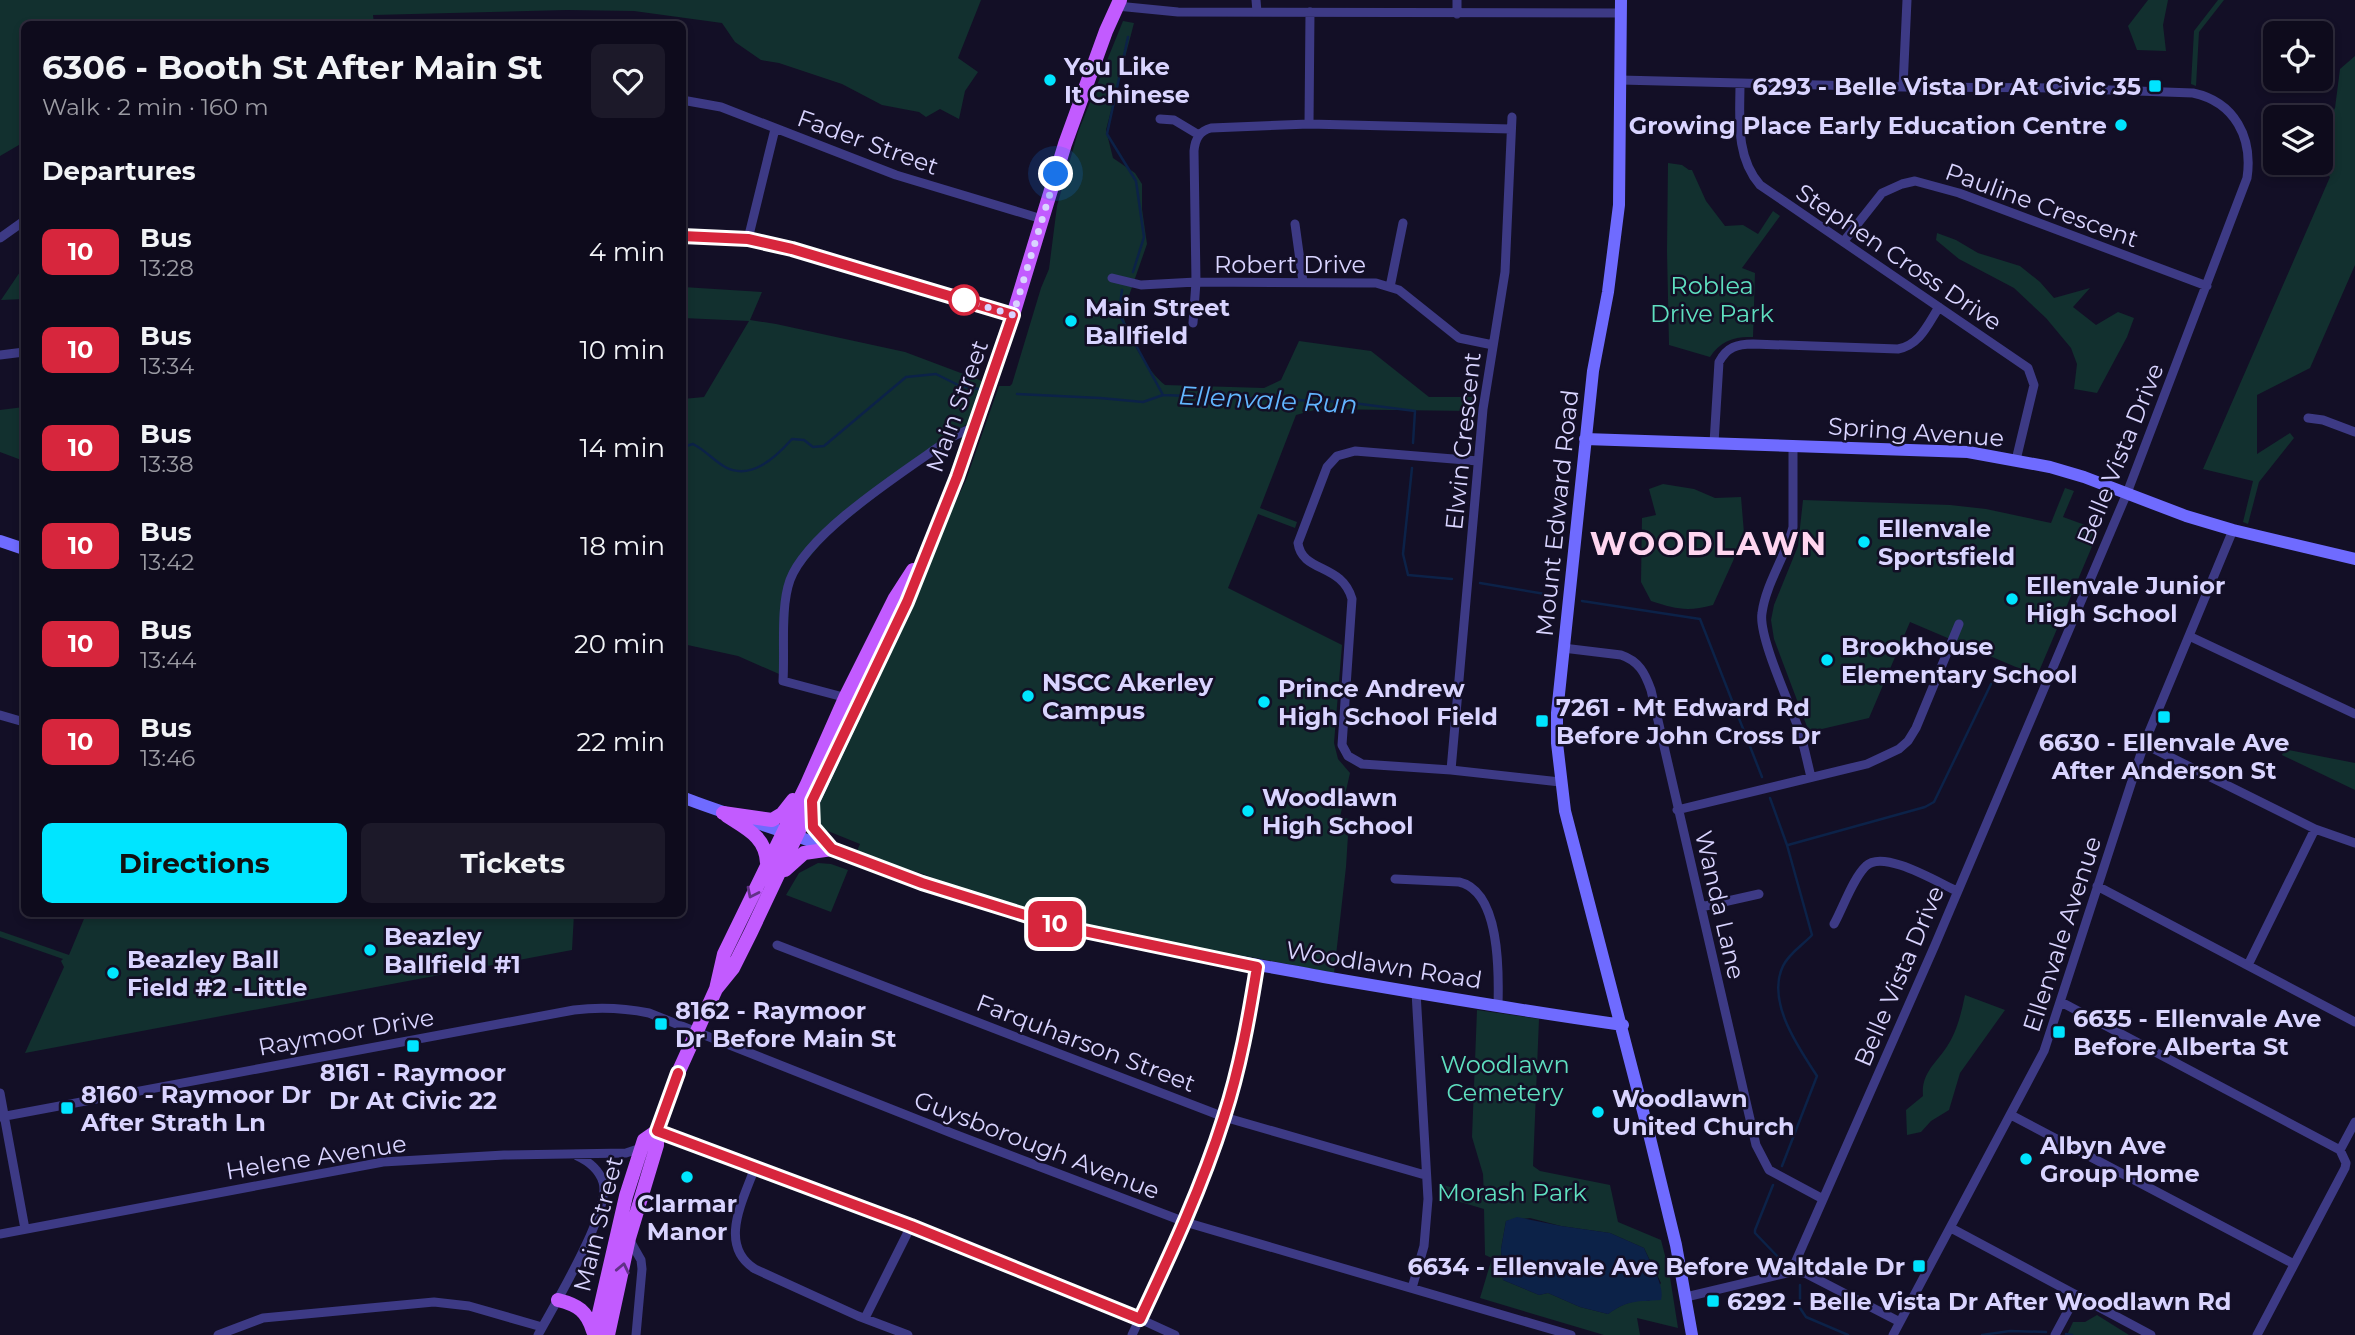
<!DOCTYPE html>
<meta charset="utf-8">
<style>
body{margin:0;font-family:Montserrat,sans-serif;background:#1c1929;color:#f1f3f6;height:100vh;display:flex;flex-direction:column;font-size:26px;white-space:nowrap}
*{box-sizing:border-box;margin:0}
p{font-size:23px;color:#9b9ba3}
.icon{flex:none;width:38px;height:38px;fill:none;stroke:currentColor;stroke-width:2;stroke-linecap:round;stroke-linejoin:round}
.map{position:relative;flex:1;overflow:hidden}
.details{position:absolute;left:21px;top:21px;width:665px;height:896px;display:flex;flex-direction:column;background:#0e0b1c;border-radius:10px;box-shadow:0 4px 10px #0003,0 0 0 2px #2e2b3b}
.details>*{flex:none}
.badge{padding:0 14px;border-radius:10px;font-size:24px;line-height:46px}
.tools{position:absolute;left:2263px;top:21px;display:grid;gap:14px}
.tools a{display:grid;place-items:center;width:70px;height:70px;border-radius:10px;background:#0e0b1c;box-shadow:0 4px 10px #0003,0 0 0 2px #2e2b3b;font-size:35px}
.you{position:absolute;width:35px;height:35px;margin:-18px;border:5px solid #fff;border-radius:50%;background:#1a73e8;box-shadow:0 0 0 10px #1a73e833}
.map>.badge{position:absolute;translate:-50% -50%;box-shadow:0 0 0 4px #fff}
h2{padding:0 21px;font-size:26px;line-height:63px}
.round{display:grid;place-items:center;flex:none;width:74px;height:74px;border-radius:10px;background:#1c1929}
.overview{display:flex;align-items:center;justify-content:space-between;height:119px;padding:0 21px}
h1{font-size:33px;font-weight:700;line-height:52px}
.button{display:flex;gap:14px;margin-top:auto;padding:14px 21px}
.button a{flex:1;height:80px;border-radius:10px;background:#00e5ff;color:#111;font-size:28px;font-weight:700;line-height:80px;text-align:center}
.button a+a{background:#1c1929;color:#f1f3f6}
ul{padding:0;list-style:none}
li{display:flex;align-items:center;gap:21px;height:98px;padding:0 21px}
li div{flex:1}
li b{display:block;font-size:26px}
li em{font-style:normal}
li .badge{min-width:77px;font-weight:700;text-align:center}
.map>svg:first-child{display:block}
.green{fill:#12302f;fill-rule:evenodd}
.water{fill:#0c2248}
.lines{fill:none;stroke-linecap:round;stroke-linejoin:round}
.stream{stroke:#0c2248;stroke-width:2.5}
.street{stroke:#3d3a85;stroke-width:9}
.secondary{stroke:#6f6bff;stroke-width:12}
.primary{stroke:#c25bff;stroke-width:14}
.oneway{stroke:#623188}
.line-casing{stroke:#fff;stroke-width:16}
.line{stroke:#d7263d;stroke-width:10}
.walk{stroke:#d9d4ff;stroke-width:7;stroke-dasharray:0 12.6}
.poi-dot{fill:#00e5ff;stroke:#130f26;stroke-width:2.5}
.stop-dot{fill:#fff;stroke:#d7263d;stroke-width:3.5}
.labels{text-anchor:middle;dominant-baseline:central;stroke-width:5;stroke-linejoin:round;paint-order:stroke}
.poi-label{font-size:24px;font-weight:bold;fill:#d9d4ff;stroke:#130f26;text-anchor:start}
.street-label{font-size:24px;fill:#d9d4ff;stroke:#130f26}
.park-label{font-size:24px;fill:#5fe0c0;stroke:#130f26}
.water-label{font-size:26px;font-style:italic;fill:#62b6ff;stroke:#130f26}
.district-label{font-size:32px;font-weight:bold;letter-spacing:2px;fill:#ffd6f0;stroke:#130f26}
</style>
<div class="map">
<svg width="2355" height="1335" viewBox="0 0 2355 1335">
<rect width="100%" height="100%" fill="#130f26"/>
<!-- green -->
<path class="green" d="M0,0H981L958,58L978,72L965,91L959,119L940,109L926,117L919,112L882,105L842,84L779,63L761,60L735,42L722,23L634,11L567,10L373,15L374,24H24V142L0,156Z
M2148,0H2168L2163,25L2166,51L2137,50L2128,26Z
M2218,0H2224L2199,32L2196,86L2191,84L2194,31Z
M1123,21L1134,23L1106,130L1113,158L1135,173L1142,184V209L1147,244L1123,313C1126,335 1148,372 1165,385L1264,388L1281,380L1299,341L1371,351L1429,397H1472L1470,411L1318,409L1296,415L1260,508L1297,522L1295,528L1258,514L1228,588L1342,645L1334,743L1338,759L1350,773L1340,817L1349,819L1346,867L1334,973L1256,958L1069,930L923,874L856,853L860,844L808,823L889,643L966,480L999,386H1010L1012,384L1041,288L1049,269L1057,206L1078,132Z
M2355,56V265L2310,368L2257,395V454L2290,433L2294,438L2259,482L2248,524L2243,522L2253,481L2203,469L2330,177L2317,163H2320L2321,135L2335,108L2340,69Z
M1668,163L1682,165L1689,170H1692L1706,201L1725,226L1743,225L1758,234L1773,211L1780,216L1742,268L1755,273L1753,337C1735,336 1720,341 1710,357L1669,345L1667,251Z
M1937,233L1956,240L1978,253L2020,266L2040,282L2054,298L2090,288L2073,307L2096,325L2118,312L2134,318L2127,337L2097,393L2074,389L2077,364L2071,348L2046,318L2014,288L1959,259L1936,240Z
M24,266V299L1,300Z
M683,287L762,292L750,320L776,324L905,352L990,384L978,415L830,533L790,580L786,677L738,656L683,644V399L704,397L749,321L683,318Z
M24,407V461L0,452V410Z
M1663,484L1694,489L1715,498L1741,497L1744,533L1733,561L1713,605C1687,612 1676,609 1651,601L1641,582L1642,518L1656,515L1649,489Z
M2065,488L2074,491L2063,517L2099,530L2037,676L1910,622L1869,718L1809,732L1774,639L1771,620L1774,605L1798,546L1803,500L1950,505L1986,509L2051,523Z
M2284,749L2355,763V790L2282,755Z
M818,863L831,864L848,870L831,912L786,895L799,873Z
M86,914H574L572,950L25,1053L64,967L61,961L63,959L0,937V931L69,955Z
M1965,995L2005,1010L1960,1073L1949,1110L1931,1121L1921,1132L1907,1135L1906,1110L1923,1096C1921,1074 1935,1064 1946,1048C1957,1032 1961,1014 1965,995Z
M1477,1010L1539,1019L1533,1166L1540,1171L1610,1185L1618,1222L1661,1240L1669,1271L1678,1328L1637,1318L1640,1335H1604L1480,1298L1492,1258L1485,1255L1484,1209L1440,1196L1439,1184L1484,1196L1483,1174L1472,1137ZM1530,1218L1561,1226L1610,1233L1644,1248L1661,1283L1649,1301C1633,1299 1621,1305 1608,1314L1580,1307L1548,1293L1539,1295L1503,1280L1501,1249L1506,1221Z
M2097,1315L2129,1335H2067L2073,1322H2085Z"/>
<!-- water -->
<path class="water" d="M1517,1217L1561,1226L1610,1233L1644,1248C1650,1263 1665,1285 1661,1300C1636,1302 1630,1299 1608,1314L1580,1307L1548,1293L1539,1295L1503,1280L1501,1249L1506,1221Z"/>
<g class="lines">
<!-- stream -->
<path class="stream" d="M1128,37L1107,134L1136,181L1144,237L1133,272
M1122,290L1119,314L1163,395L1345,402L1415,411L1413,443
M1017,394L1100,398L1143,402L1163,395
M682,447L693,444C705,450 713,460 725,467C751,481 776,457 792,439L804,440L813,447L824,446L906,377L936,374L960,386L979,389
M1412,468L1403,554L1408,575L1452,579
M1480,583L1557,596
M1582,601L1700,619L1762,777
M1770,798L1787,845L1812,935C1803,945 1789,953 1783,966C1766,1001 1798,1047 1817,1076L1782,1166
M1788,845L1925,807L1934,802L1991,684
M1773,1185L1755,1230V1233L1779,1258
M1800,1285V1308L1806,1317L1848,1335
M2066,1334L2072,1335
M1982,1335L2010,1331L2046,1332"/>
<!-- street -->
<path class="street" d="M1256,0L1257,12
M1117,6L1178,12L1620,13
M1457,14V0
M1620,80L1903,87L2054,88L2193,93C2235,102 2253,138 2247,178L2127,493L1935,945L1791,1272
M1740,83C1740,118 1735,156 1760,185L2028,368L2034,385L2016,460
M1903,87L1907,0
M682,100L721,107L896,175L1042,219
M1160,119L1174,120L1199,135
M1309,124L1310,12
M1295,224L1303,282
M682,236L748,239L792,249L1013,315
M0,238L24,221
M748,239L775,129
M1844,241L1882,193L1902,184L1915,181L1959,193L2207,286
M1112,278L1141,285L1196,282L1376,283L1399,290L1459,338L1493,345
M1390,287L1403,223
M1193,323L1196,282L1194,151C1195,139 1199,131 1211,128L1309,124L1511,129
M0,355L24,352
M2308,418L2323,420L2355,432
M1714,443L1719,362C1727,347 1737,344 1753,344L1898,349C1920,345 1928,324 1939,307
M1793,445V527C1786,556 1766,583 1762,613C1758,636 1790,704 1799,730C1804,745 1807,761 1811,777
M1478,461L1355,451L1337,456L1327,467L1298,543C1302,573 1342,563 1352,599L1342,745L1348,756L1362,764L1451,770L1560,782
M2189,636L2355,714
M1563,648L1621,655C1639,661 1645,673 1651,690L1756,1145L1769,1170L1823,1199
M847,698L783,681C785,650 780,608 790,580C809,530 910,468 954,436L974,427
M0,715L24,722
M2144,744L2315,829L2355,843
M1451,770L1483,409L1505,272L1512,117
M1677,810L1867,764L1899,749L1908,741L1916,728L1959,624
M1395,879L1459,882C1500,891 1499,971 1498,1005
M2097,886L2355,1022
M1701,907L1759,894
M1834,924C1843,908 1853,878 1866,866C1883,849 1937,882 1957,891
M777,945L1224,1117L1425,1175
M2248,965L2315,829
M2061,1002L2340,1150
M0,1093L25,1229
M2011,1115L2294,1264
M0,1117L574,1010C599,1007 624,1008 649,1013L954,1134L1185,1222L1571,1335
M657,1131L911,1226L1140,1319L1175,1335
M755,1167C744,1199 717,1245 755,1269L858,1316L908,1335
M1951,1228L2151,1335
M0,1234L383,1162L504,1155L626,1153L641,1148
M629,1239L641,1260L642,1269L636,1335
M1412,1288L1424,1246L1428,1199L1416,992
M1686,1297L1791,1272L1805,1273L1900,1322
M865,1318L911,1226
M218,1335L263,1318L434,1302L469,1306L542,1327
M538,1335C553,1307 612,1210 603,1182C599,1170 588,1161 577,1156
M1132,1335C1166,1264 1200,1193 1224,1118C1239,1069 1249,1017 1257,966
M1893,1335L2044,1051L2144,744L2233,530
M2055,1335L2076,1296
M2257,1335L2345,1168L2346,1163L2340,1150L2355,1122"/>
<!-- secondary -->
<path class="secondary" d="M1621,0L1619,205L1608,292L1593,371L1557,713V743L1565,811L1650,1138L1676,1245L1692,1335
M1585,439L1968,452L2050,467L2084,477L2186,516L2233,530L2355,559
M0,541L24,549
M682,797C725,814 769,826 813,842C894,872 975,903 1059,925C1146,948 1236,960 1324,977C1423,994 1523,1011 1623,1025"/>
<!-- primary -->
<path class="primary" d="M812,806L813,827L832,849
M723,813L772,820L782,814L793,800
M727,816C747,829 766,837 767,863
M785,870L804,853L832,849
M716,989L733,968L751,932L907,602L957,477L1013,315L1065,144L1106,31L1120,0
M558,1300C578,1305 587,1311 593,1331
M594,1335L626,1196L644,1140L657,1131
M608,1335L629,1238L657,1145V1131L678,1073L716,989L724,954L807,784L845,698L895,598L913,570"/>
</g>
<!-- one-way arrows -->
<defs><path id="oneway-chevron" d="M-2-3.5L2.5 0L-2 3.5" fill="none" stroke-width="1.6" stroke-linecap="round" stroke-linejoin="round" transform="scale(1.75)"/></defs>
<g class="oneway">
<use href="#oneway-chevron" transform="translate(752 893) rotate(116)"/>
<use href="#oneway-chevron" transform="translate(623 1268) rotate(-78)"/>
</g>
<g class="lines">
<!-- line casing -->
<g class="line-casing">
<path id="line" d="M678,1073L657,1131L911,1226L1140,1319C1171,1253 1202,1187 1224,1117C1240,1068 1249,1017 1257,967L1060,926L922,883L832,849L813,827L812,801L907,602L957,477L1013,315L792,249L748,239L682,236"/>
</g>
<!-- line -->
<use href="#line" class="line"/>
<!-- walk -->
<path class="walk" d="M964,300L1013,315L1056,174"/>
</g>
<!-- markers -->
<g class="poi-dot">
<circle cx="1050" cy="80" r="7"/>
<rect x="2148" y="79" width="14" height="14" rx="3.5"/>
<circle cx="2121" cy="125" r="7"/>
<circle cx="1071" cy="321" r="7"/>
<circle cx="1864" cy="542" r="7"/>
<circle cx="2012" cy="599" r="7"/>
<circle cx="1827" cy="660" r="7"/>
<circle cx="1028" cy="696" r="7"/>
<circle cx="1264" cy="702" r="7"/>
<rect x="2157" y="710" width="14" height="14" rx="3.5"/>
<rect x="1535" y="714" width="14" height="14" rx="3.5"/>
<circle cx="1248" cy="811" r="7"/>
<circle cx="370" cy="950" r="7"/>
<circle cx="113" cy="973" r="7"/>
<rect x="654" y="1017" width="14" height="14" rx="3.5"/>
<rect x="2052" y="1025" width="14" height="14" rx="3.5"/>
<rect x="406" y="1039" width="14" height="14" rx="3.5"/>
<rect x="60" y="1101" width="14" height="14" rx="3.5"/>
<circle cx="1598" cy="1112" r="7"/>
<circle cx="2026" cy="1159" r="7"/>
<circle cx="687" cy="1177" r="7"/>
<rect x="1912" y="1259" width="14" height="14" rx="3.5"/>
<rect x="1706" y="1294" width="14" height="14" rx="3.5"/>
</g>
<circle class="stop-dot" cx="964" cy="300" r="14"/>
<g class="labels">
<!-- poi labels -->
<g class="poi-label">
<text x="1064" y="66">You Like<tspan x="1064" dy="28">It Chinese</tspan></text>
<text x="2141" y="86" text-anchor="end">6293 - Belle Vista Dr At Civic 35</text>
<text x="2107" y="125" text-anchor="end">Growing Place Early Education Centre</text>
<text x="1085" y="307">Main Street<tspan x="1085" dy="28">Ballfield</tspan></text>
<text x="1878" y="528">Ellenvale<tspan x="1878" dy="28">Sportsfield</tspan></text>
<text x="2026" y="585">Ellenvale Junior<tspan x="2026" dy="28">High School</tspan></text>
<text x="1841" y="646">Brookhouse<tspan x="1841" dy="28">Elementary School</tspan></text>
<text x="1042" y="682">NSCC Akerley<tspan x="1042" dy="28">Campus</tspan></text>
<text x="1278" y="688">Prince Andrew<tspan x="1278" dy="28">High School Field</tspan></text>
<text x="1556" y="707">7261 - Mt Edward Rd<tspan x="1556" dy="28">Before John Cross Dr</tspan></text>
<text x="2164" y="742" text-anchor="middle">6630 - Ellenvale Ave<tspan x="2164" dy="28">After Anderson St</tspan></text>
<text x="1262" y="797">Woodlawn<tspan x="1262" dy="28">High School</tspan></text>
<text x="384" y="936">Beazley<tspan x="384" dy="28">Ballfield #1</tspan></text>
<text x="127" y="959">Beazley Ball<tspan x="127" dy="28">Field #2 -Little</tspan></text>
<text x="675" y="1010">8162 - Raymoor<tspan x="675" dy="28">Dr Before Main St</tspan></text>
<text x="2073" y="1018">6635 - Ellenvale Ave<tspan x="2073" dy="28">Before Alberta St</tspan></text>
<text x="413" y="1072" text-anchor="middle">8161 - Raymoor<tspan x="413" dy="28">Dr At Civic 22</tspan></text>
<text x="81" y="1094">8160 - Raymoor Dr<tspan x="81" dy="28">After Strath Ln</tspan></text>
<text x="1612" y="1098">Woodlawn<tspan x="1612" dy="28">United Church</tspan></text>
<text x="2040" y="1145">Albyn Ave<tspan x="2040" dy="28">Group Home</tspan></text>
<text x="687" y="1203" text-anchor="middle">Clarmar<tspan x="687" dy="28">Manor</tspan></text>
<text x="1905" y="1266" text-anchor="end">6634 - Ellenvale Ave Before Waltdale Dr</text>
<text x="1727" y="1301">6292 - Belle Vista Dr After Woodlawn Rd</text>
</g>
<!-- street labels -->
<g class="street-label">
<text transform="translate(868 142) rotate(20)">Fader Street</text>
<text transform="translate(2042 205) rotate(20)">Pauline Crescent</text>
<text transform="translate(1899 257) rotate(34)">Stephen Cross Drive</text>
<text x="1290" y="264">Robert Drive</text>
<text transform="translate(957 406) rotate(-70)">Main Street</text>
<text transform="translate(1916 432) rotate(4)">Spring Avenue</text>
<text transform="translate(1463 441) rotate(-84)">Elwin Crescent</text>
<text transform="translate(2120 454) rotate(-68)">Belle Vista Drive</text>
<text transform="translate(1557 513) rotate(-84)">Mount Edward Road</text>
<text transform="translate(1720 905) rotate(77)">Wanda Lane</text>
<text transform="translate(2062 934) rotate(-72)">Ellenvale Avenue</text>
<text transform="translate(1384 965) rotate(9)">Woodlawn Road</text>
<text transform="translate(1899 976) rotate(-67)">Belle Vista Drive</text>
<text transform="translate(346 1032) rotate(-10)">Raymoor Drive</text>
<text transform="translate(1086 1043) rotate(21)">Farquharson Street</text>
<text transform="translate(1037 1145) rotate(21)">Guysborough Avenue</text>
<text transform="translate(316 1157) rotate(-9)">Helene Avenue</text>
<text transform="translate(598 1224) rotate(-76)">Main Street</text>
</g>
<!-- park labels -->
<g class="park-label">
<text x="1712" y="285">Roblea<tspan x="1712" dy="28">Drive Park</tspan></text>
<text x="1505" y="1064">Woodlawn<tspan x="1505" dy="28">Cemetery</tspan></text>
<text x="1512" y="1192">Morash Park</text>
</g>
<!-- water labels -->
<g class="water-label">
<text transform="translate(1268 400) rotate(3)">Ellenvale Run</text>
</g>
<!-- district labels -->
<g class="district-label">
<text x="1709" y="543">WOODLAWN</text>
</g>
</g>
</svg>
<div class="tools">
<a><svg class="icon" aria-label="locate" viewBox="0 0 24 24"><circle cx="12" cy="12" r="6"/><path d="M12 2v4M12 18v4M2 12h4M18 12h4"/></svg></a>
<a><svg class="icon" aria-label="layers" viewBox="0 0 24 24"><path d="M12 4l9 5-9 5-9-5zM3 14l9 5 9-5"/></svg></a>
</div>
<div class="you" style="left:1056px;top:174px"></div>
<b class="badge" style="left:1055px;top:924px;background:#d7263d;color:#fff">10</b>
<section class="details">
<div class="overview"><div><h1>6306 - Booth St After Main St</h1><p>Walk · 2 min · 160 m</p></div><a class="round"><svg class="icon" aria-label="heart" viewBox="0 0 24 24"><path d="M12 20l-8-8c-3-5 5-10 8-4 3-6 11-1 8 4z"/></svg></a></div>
<h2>Departures</h2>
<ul>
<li><span class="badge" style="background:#d7263d;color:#fff">10</span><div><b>Bus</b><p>13:28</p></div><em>4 min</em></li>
<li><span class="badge" style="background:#d7263d;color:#fff">10</span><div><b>Bus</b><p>13:34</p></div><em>10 min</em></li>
<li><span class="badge" style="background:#d7263d;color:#fff">10</span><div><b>Bus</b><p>13:38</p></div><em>14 min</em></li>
<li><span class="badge" style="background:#d7263d;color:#fff">10</span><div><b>Bus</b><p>13:42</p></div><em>18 min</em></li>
<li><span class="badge" style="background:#d7263d;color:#fff">10</span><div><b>Bus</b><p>13:44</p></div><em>20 min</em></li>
<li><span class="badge" style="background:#d7263d;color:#fff">10</span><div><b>Bus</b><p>13:46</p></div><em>22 min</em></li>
</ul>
<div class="button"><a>Directions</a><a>Tickets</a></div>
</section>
</div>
